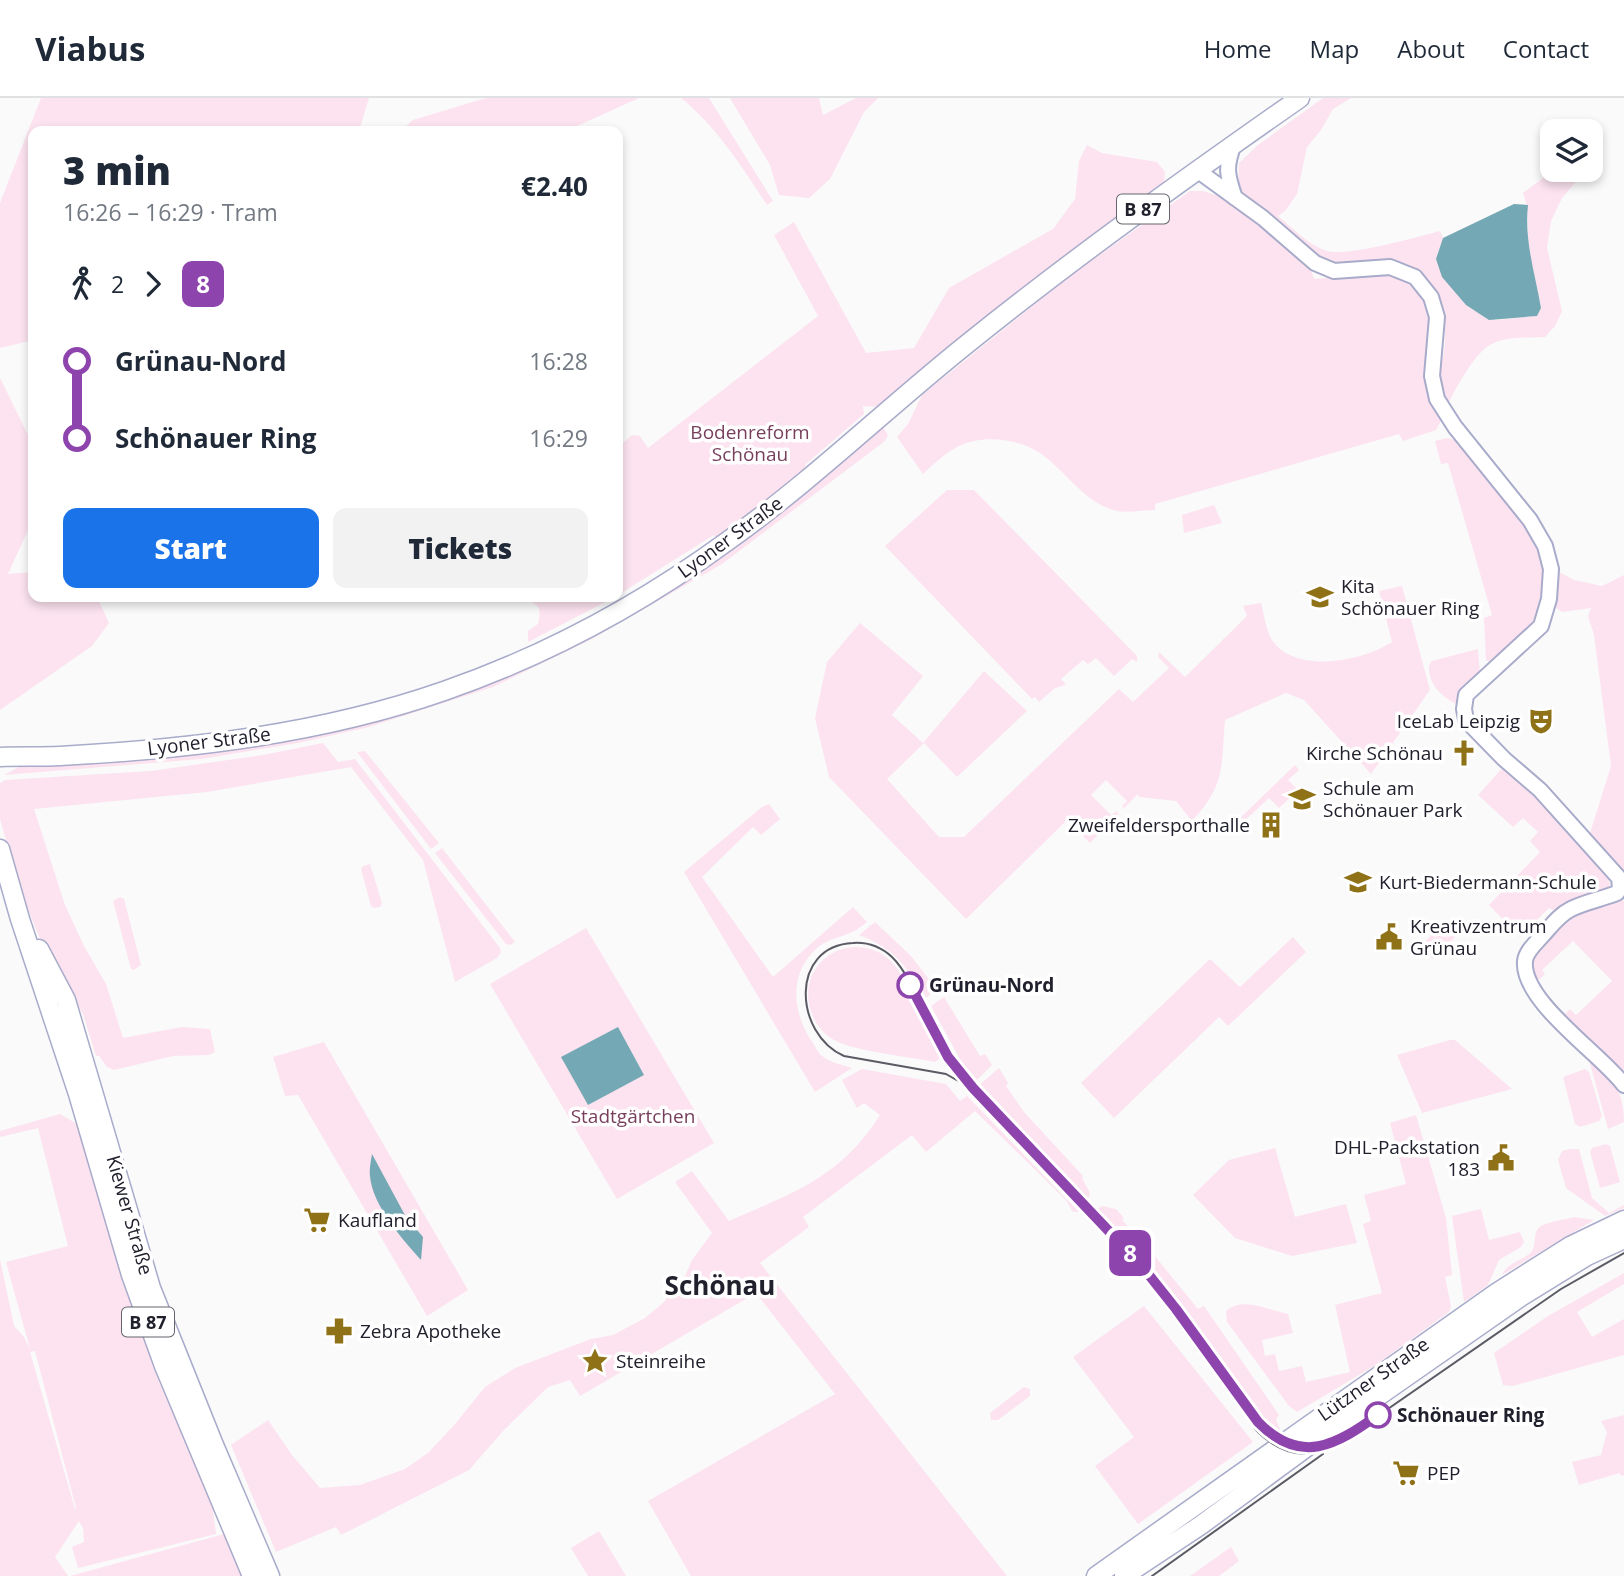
<!DOCTYPE html>
<meta charset="utf-8">
<style>
body{margin:0;font-family:"Open Sans",sans-serif;background:#f2f2f3;color:#1f2937;height:100vh;display:flex;flex-direction:column;font-size:26px;white-space:nowrap}
*{box-sizing:border-box;margin:0}
p{font-size:23px;color:#747a83}
.icon{flex:none;width:38px;height:38px;fill:none;stroke:currentColor;stroke-width:2;stroke-linecap:round;stroke-linejoin:round}
.map{position:relative;flex:1;overflow:hidden}
.drawer{position:absolute;left:28px;top:28px;width:595px;height:476px;display:flex;flex-direction:column;background:#fff;border-radius:14px;box-shadow:0 4px 10px #0003}
.drawer>*{flex:none}
.badge{padding:0 14px;border-radius:10px;font-size:24px;line-height:46px}
.fabs{position:absolute;left:1540px;top:21px;display:grid;gap:14px}
.fabs a{display:grid;place-items:center;width:63px;height:63px;border-radius:14px;background:#fff;box-shadow:0 4px 10px #0003;font-size:35px}
.map>.badge{position:absolute;translate:-50% -50%;box-shadow:0 0 0 4px #fff}
.legs{display:flex;align-items:center;gap:10px;height:77px;padding:0 35px;font-size:23px}
.legs p{margin-inline-start:auto}
.summary{display:flex;align-items:center;justify-content:space-between;height:119px;padding:0 35px}
h1{font-size:38px;font-weight:800;line-height:52px}
.primary-button{display:flex;gap:14px;margin-top:auto;padding:14px 35px}
.primary-button a{flex:1;height:80px;border-radius:14px;background:#1a73e8;color:#fff;font-size:28px;font-weight:800;line-height:80px;text-align:center}
.primary-button a+a{background:#f2f2f3;color:#1f2937}
ul{padding:0 35px;list-style:none}
li{display:flex;align-items:center;gap:24px;height:77px;font-size:26px}
li i{display:grid;place-items:center;width:10px;height:100%;margin:0 9px;background:currentColor}
li i::after{content:'';width:18px;height:18px;margin:-9px;border:5px solid;border-radius:50%;background:#fff}
li p{margin-inline-start:auto}
li:first-child i{background:linear-gradient(#0000 50%,currentColor 0)}
li:last-child i{background:linear-gradient(currentColor 50%,#0000 0)}
header{display:flex;align-items:center;gap:42px;box-sizing:border-box;height:98px;padding:0 35px;background:#fff;border-bottom:2px solid #e0e1e3}
header strong{font-size:33px}
nav{display:flex;gap:38px;margin-inline-start:auto;font-size:24px}
.map>svg:first-child{display:block}
.green{fill:#fce3ef;fill-rule:evenodd}
.water{fill:#74a8b4}
.lines{fill:none;stroke-linecap:round;stroke-linejoin:round}
.minor-casing{stroke:#a8abca;stroke-width:18}
.major-casing{stroke:#a8abca;stroke-width:21}
.minor{stroke:#fff;stroke-width:14}
.major{stroke:#fff;stroke-width:18}
.tram{stroke:#5a5b64;stroke-width:2}
.line-1-casing{stroke:#fff;stroke-width:16}
.line-1{stroke:#8e44ad;stroke-width:10}
.stop-1-dot{fill:#fff;stroke:#8e44ad;stroke-width:3.5}
.labels{text-anchor:middle;dominant-baseline:central;stroke-width:7;stroke-linejoin:round;paint-order:stroke}
.shield{fill:#fff;stroke:#63646c;stroke-width:2}
.shield-label{font-size:18px;font-weight:bold;fill:#20212d}
.park-label{font-size:19px;fill:#783f5d;stroke:#fff}
.street-label{font-size:19px;fill:#20212d;stroke:#fff}
.poi-label{font-size:19px;fill:#20212d;stroke:#fff;text-anchor:start}
.stop-label{font-size:19px;font-weight:bold;fill:#20212d;stroke:#fff;text-anchor:start}
.district-label{font-size:26px;font-weight:bold;fill:#20212d;stroke:#fff}
</style>
<header>
<strong>Viabus</strong>
<nav><a>Home</a><a>Map</a><a>About</a><a>Contact</a></nav>
</header>
<div class="map">
<svg width="1624" height="1478" viewBox="0 0 1624 1478">
<rect width="100%" height="100%" fill="#fafafa"/>
<!-- green -->
<path class="green" d="M41,0H369L359,33H33V242L0,250V105Z
M486,0H639L566,33H405L404,30L413,22Z
M681,0H709L773,103L767,107C742,69 717,29 681,0Z
M730,0H819L823,17L856,0H878L864,14L830,81L809,100L779,97L770,67Z
M1323,0H1351L1333,11L1321,32L1307,49L1297,96L1286,112L1278,118C1293,130 1308,147 1327,153C1347,159 1417,139 1440,133L1443,140L1436,161L1495,222L1536,218L1541,210C1537,190 1532,170 1529,150C1526,132 1530,112 1523,95L1554,72H1586L1562,100L1551,123L1547,150L1562,213L1555,228L1545,239C1528,240 1505,238 1490,247C1474,256 1456,290 1448,306C1432,284 1444,267 1445,244C1446,218 1438,188 1416,172C1390,154 1361,170 1332,165C1308,160 1288,131 1269,116C1262,109 1249,104 1243,96C1237,88 1239,74 1239,65L1258,47Z
M1087,47L1102,55L1157,64L1165,74L1164,85L879,309L863,308L864,316L806,366L801,379L718,442L714,437L618,497V349L632,337L640,338L648,350L818,218L774,137L794,124L866,255L914,250L949,190L1053,131L1075,101L1079,63Z
M1190,93H1203L1224,100L1310,169L1314,181L1387,175L1416,187L1430,214L1426,292L1442,321L1436,332L1403,343L1399,336L1155,406V412C1144,412 1129,415 1117,413C1085,406 1066,373 1040,355C1018,340 981,336 957,349C944,356 934,366 923,376L897,339L908,326L922,297L1071,177Z
M0,280L33,347V421L8,476L33,474V499H97L109,525L92,548L0,612Z
M880,325L888,337L885,343L722,466L592,541L493,589L369,629L298,645L201,661L4,677L19,669L289,639L590,533Z
M1447,340L1459,343L1515,412L1541,451L1544,466L1540,511L1535,524L1525,538L1492,565L1486,562L1484,520L1492,517L1448,365L1441,366L1435,343Z
M947,392H974L1137,558V564L1132,561L1114,578L1096,560L1088,566L1083,562L1061,581L1066,587L1055,590L1039,604L1035,599L1032,601L885,448Z
M1214,407L1222,425L1184,435L1182,417Z
M1557,473L1574,482L1602,488L1624,477V773L1590,735L1611,668L1594,537L1588,518L1591,510L1562,514L1552,507Z
M1402,488L1430,592L1371,676L1304,602L1286,595L1225,622C1221,668 1226,687 1192,723L1176,703L1139,699L1138,696L1124,710L1122,708L1127,703L1106,682L1091,697L1111,717L1117,713L1118,717L1090,745L1067,722L966,821L829,679L815,620L827,564L860,525L923,578L892,617L923,645L984,573L1027,613L957,679L924,645L887,681L939,739H964L1119,591L1133,604L1169,570L1158,559L1159,554L1185,579L1247,518L1243,508L1261,505C1264,516 1266,532 1272,542C1296,577 1363,563 1392,544L1379,493Z
M469,499H615L528,544V533L538,526C539,521 541,514 538,509C529,496 484,501 470,501Z
M1478,551L1480,577L1459,596L1456,606C1440,598 1428,585 1429,567L1432,563Z
M323,645L338,664L355,661L500,850L501,854L497,860L455,884L423,762L351,669L207,694L34,711L65,807L84,848L106,886L123,940L182,929L210,931L215,954L209,957L173,958L114,972L107,969L99,958H96L83,916L45,853L20,792L0,721V685L5,682L151,673L263,657Z
M365,653L439,745L431,751L357,654Z
M1295,667L1299,672L1288,682L1298,692L1279,710L1269,700L1241,726L1238,722Z
M1505,667L1536,697L1606,776L1610,786L1608,791L1575,801L1554,813L1549,810L1520,839L1489,807L1540,754L1530,743L1538,734L1523,720L1513,729L1478,697Z
M769,706L780,721L761,737L753,729L702,779L773,879L853,809L867,824C863,827 858,831 854,833C837,842 827,839 812,855C788,881 794,918 813,945C815,948 818,955 822,958C829,964 843,967 852,970L815,994L684,774L762,709Z
M442,750L515,844L510,847L506,846L435,755Z
M370,766L382,805L380,809L374,810L371,808L361,771L363,768Z
M120,799L124,801L141,867L134,872L131,871L113,803Z
M1620,803H1624V980L1562,919L1570,911L1576,917L1612,883L1573,843L1542,872L1545,876L1540,881L1533,882L1531,861L1537,848L1568,820L1584,813Z
M875,824L911,858L937,892L924,901C908,869 894,850 859,837Z
M1444,824L1457,837L1433,861L1420,849Z
M586,830L714,1045L617,1101L490,886Z
M1293,839L1306,854L1228,928L1219,919L1114,1020L1081,985L1210,861L1240,889Z
M855,849C875,849 888,857 899,873L943,957L935,964C911,959 853,953 834,942C812,930 802,900 812,877C821,859 836,850 855,849Z
M944,899L980,958L985,956L992,967L977,982L961,963L931,908Z
M1450,942H1455L1512,991L1422,1015L1397,957Z
M324,944L468,1192L427,1218L298,997L285,998L273,959Z
M1589,962C1611,985 1624,989 1624,1024L1608,1031Z
M999,970L1008,985L1006,988L1024,1014L1083,1078L1082,1080L1090,1095L1087,1105L976,990Z
M862,971L946,986L960,1003L967,998L1079,1114H1073L1066,1102L975,1013L926,1054L912,1037L803,1119L809,1129L760,1165L1007,1478H691L648,1403L835,1296L756,1195L580,1298L570,1282L548,1289L504,1332L469,1372L341,1437L336,1429L276,1454L231,1347L268,1322L292,1357L320,1390L360,1387L405,1371L429,1354L455,1326L485,1289L515,1270L591,1241L613,1237L645,1220L663,1205L685,1178L692,1162L712,1135L675,1084L692,1073L729,1123C793,1095 841,1079 880,1017L864,1005L857,1010L842,982Z
M1585,971L1589,974L1602,1018L1599,1023L1580,1029L1575,1026L1563,979Z
M60,1016L77,1026L160,1286L212,1405L216,1436L78,1470L72,1449L84,1444L83,1430L79,1423L55,1459L68,1478H0V1161L14,1228L24,1239L30,1251L6,1164L68,1148L38,1030L0,1039V1033ZM35,1253L76,1410L75,1411L30,1254Z
M1416,1017L1446,1120L1452,1177L1445,1179L1451,1208L1449,1214L1374,1268L1297,1314L1289,1308L1227,1224L1226,1213C1243,1198 1268,1212 1288,1216L1293,1235L1262,1242L1265,1258L1275,1256L1279,1273L1302,1268L1306,1284L1350,1274L1335,1207L1382,1195L1363,1126L1371,1123L1364,1097L1406,1086L1390,1025Z
M1606,1046L1610,1048L1620,1084L1600,1090L1590,1054L1592,1050Z
M1275,1050L1295,1119L1346,1106L1357,1145L1292,1158L1235,1140L1193,1097L1229,1062Z
M1570,1051H1579L1592,1100L1609,1115L1624,1107V1110L1605,1118L1566,1090L1558,1062L1562,1053Z
M1102,1108L1116,1111L1124,1120L1122,1122L1145,1146L1198,1211L1204,1208L1279,1317L1276,1322L1280,1331L1276,1336L1260,1319L1171,1197L1097,1111Z
M1481,1111L1489,1142L1520,1134L1524,1144L1521,1149L1499,1162L1488,1187L1464,1204L1452,1118Z
M1574,1119L1594,1122L1502,1177C1507,1164 1524,1163 1532,1153C1537,1145 1532,1133 1541,1128C1550,1123 1564,1122 1574,1119Z
M1624,1175V1186L1577,1214L1592,1239L1624,1221V1257L1513,1288L1503,1287L1494,1255L1548,1218Z
M1144,1208L1253,1344L1138,1426L1095,1368L1134,1339L1073,1259Z
M1024,1289L1030,1291V1298L998,1322H991L990,1315Z
M1624,1317V1377L1621,1378L1620,1375L1579,1387L1572,1364L1601,1357L1607,1334L1601,1323Z
M599,1433L626,1478H588L571,1450Z
M224,1436L241,1478H70Z
M1231,1449L1239,1463L1219,1478H1190Z"/>
<!-- water -->
<path class="water" d="M1514,106L1528,107C1524,142 1535,175 1541,210L1537,218L1489,222L1466,207L1442,179L1436,161L1443,140Z
M618,929L644,977L588,1007L561,959Z
M372,1056L406,1119L423,1139L421,1162C403,1142 372,1107 370,1078C369,1071 371,1063 372,1056Z"/>
<g class="lines">
<!-- minor casing -->
<g class="minor-casing">
<path id="minor" d="M1234,46C1225,69 1227,77 1235,100
M1197,72L1263,120L1315,165L1334,173L1390,169L1415,179L1431,199L1437,219L1432,278L1437,301L1455,329L1530,422L1545,448L1551,471L1549,501L1541,528L1466,597L1464,611L1466,622L1504,661L1540,692L1619,780L1620,790L1617,795C1602,801 1585,804 1571,811C1559,817 1552,827 1543,837C1537,844 1526,853 1525,863C1521,903 1601,956 1624,987"/>
</g>
<!-- major casing -->
<g class="major-casing">
<path id="major" d="M0,659C20,658 40,659 60,658C190,651 321,636 444,593C545,558 643,505 729,442C813,382 887,310 967,246C1075,159 1187,79 1300,0
M0,751L20,821L78,996L131,1177L164,1268L252,1478
M39,851L66,902L151,1190L214,1347L270,1478
M1096,1478L1496,1195L1570,1148L1624,1122
M1124,1478L1201,1427L1330,1332L1522,1198L1587,1158L1624,1141"/>
</g>
<!-- minor -->
<use href="#minor" class="minor"/>
<!-- major -->
<use href="#major" class="major"/>
<!-- tram -->
<path class="tram" d="M1354,1335C1323,1353 1290,1355 1263,1329L1141,1167L973,990C964,979 954,968 947,957C931,931 912,878 892,859C881,849 867,844 853,845C789,848 794,936 844,958L946,976L960,984L1140,1173L1256,1332C1288,1365 1319,1360 1357,1339
M1346,1340L1561,1191L1624,1155
M1152,1478L1323,1356"/>
</g>
<g class="lines">
<!-- line-1 casing -->
<g class="line-1-casing">
<path id="line-1" d="M910,887L948,959L973,990L1141,1167L1176,1211L1258,1324C1301,1368 1336,1347 1378,1317"/>
</g>
<!-- line-1 -->
<use href="#line-1" class="line-1"/>
</g>
<!-- icons -->
<defs>
<g id="school-bare" transform="scale(2.1)"><path d="M0-5L7-2L0 1L-7-2ZM-4 1L0 2.5L4 1V4Q0 6-4 4Z" fill="#8f7217" stroke="#fff" stroke-width="2.5" paint-order="stroke"/></g>
<g id="theatre-bare" transform="scale(2.1)"><path d="M-5-5.5Q0-4 5-5.5V0Q5 5 0 6Q-5 5-5 0ZM-3.3-2.5H-1v1.5H-3.3ZM1-2.5H3.3v1.5H1ZM-2.8 1Q0 5.5 2.8 1Z" fill="#8f7217" stroke="#fff" stroke-width="2.5" paint-order="stroke"/></g>
<g id="church-bare" transform="scale(2.1)"><path d="M-1.2-6h2.4v3.5h3.3v2.4h-3.3V6h-2.4V-.1h-3.3v-2.4h3.3Z" fill="#8f7217" stroke="#fff" stroke-width="2.5" paint-order="stroke"/></g>
<g id="building-bare" transform="scale(2.1)"><path d="M-4-6H4V6H1V3H-1V6H-4ZM-2.5-4.3h1.7v1.8h-1.7ZM.8-4.3h1.7v1.8H.8ZM-2.5-1h1.7V.8h-1.7ZM.8-1h1.7V.8H.8Z" fill="#8f7217" stroke="#fff" stroke-width="2.5" paint-order="stroke"/></g>
<g id="civic-bare" transform="scale(2.1)"><path d="M-.6-6.5H3V-4.5H.6V-3L4-1V1h2V6H-6V1h2V-1L-.6-3ZM-1.2 2.5V6h2.4V2.5Z" fill="#8f7217" stroke="#fff" stroke-width="2.5" paint-order="stroke"/></g>
<g id="supermarket-bare" transform="scale(2.1)"><path d="M-6-5.5h2.5l.6 2H6L4.5 2H-2.5L-4.4-4H-6ZM-1.5 3.2a1.3 1.3 0 1 0 .1 0ZM3 3.2a1.3 1.3 0 1 0 .1 0Z" fill="#8f7217" stroke="#fff" stroke-width="2.5" paint-order="stroke"/></g>
<g id="pharmacy-bare" transform="scale(2.1)"><path d="M-2-6h4v4h4v4h-4v4h-4v-4h-4v-4h4Z" fill="#8f7217" stroke="#fff" stroke-width="2.5" paint-order="stroke"/></g>
<g id="sight-bare" transform="scale(2.1)"><path d="M0-6L1.8-2.2L6-1.7L2.9 1.2L3.7 5.4L0 3.3L-3.7 5.4L-2.9 1.2L-6-1.7L-1.8-2.2Z" fill="#8f7217" stroke="#fff" stroke-width="2.5" paint-order="stroke"/></g>
</defs>
<g fill-rule="evenodd">
<use href="#school-bare" x="1320" y="499"/>
<use href="#theatre-bare" x="1541" y="623"/>
<use href="#church-bare" x="1464" y="655"/>
<use href="#school-bare" x="1302" y="701"/>
<use href="#building-bare" x="1271" y="727"/>
<use href="#school-bare" x="1358" y="784"/>
<use href="#civic-bare" x="1389" y="839"/>
<use href="#civic-bare" x="1501" y="1060"/>
<use href="#supermarket-bare" x="317" y="1122"/>
<use href="#pharmacy-bare" x="339" y="1233"/>
<use href="#sight-bare" x="595" y="1263"/>
<use href="#supermarket-bare" x="1406" y="1375"/>
</g>
<!-- markers -->
<g class="stop-1-dot">
<circle cx="910" cy="887" r="12"/>
<circle cx="1378" cy="1317" r="12"/>
</g>
<g class="labels">
<!-- shield labels -->
<g class="shield">
<rect x="1117" y="96.5" width="52" height="29" rx="5"/>
<rect x="122" y="1209.5" width="52" height="29" rx="5"/>
</g>
<g class="shield-label">
<text x="1143" y="111">B 87</text>
<text x="148" y="1224">B 87</text>
</g>
<!-- park labels -->
<g class="park-label">
<text x="750" y="334">Bodenreform<tspan x="750" dy="22">Schönau</tspan></text>
<text x="633" y="1018">Stadtgärtchen</text>
</g>
<!-- street labels -->
<g class="street-label">
<text transform="translate(730 439) rotate(-36)">Lyoner Straße</text>
<text transform="translate(209 643) rotate(-7)">Lyoner Straße</text>
<text transform="translate(130 1117) rotate(74)">Kiewer Straße</text>
<text transform="translate(1373 1281) rotate(-35)">Lützner Straße</text>
</g>
<!-- poi labels -->
<g class="poi-label">
<text x="1341" y="488">Kita<tspan x="1341" dy="22">Schönauer Ring</tspan></text>
<text x="1520" y="623" text-anchor="end">IceLab Leipzig</text>
<text x="1443" y="655" text-anchor="end">Kirche Schönau</text>
<text x="1323" y="690">Schule am<tspan x="1323" dy="22">Schönauer Park</tspan></text>
<text x="1250" y="727" text-anchor="end">Zweifeldersporthalle</text>
<text x="1379" y="784">Kurt-Biedermann-Schule</text>
<text x="1410" y="828">Kreativzentrum<tspan x="1410" dy="22">Grünau</tspan></text>
<text x="1480" y="1049" text-anchor="end">DHL-Packstation<tspan x="1480" dy="22">183</tspan></text>
<text x="338" y="1122">Kaufland</text>
<text x="360" y="1233">Zebra Apotheke</text>
<text x="616" y="1263">Steinreihe</text>
<text x="1427" y="1375">PEP</text>
</g>
<!-- stop labels -->
<g class="stop-label">
<text x="929" y="887">Grünau-Nord</text>
<text x="1397" y="1317">Schönauer Ring</text>
</g>
<!-- district labels -->
<g class="district-label">
<text x="720" y="1187">Schönau</text>
</g>
</g>
</svg>
<div class="fabs">
<a><svg class="icon" aria-label="layers" viewBox="0 0 24 24"><path d="M12 4l9 5-9 5-9-5zM3 14l9 5 9-5"/></svg></a>
</div>
<b class="badge" style="left:1130px;top:1155px;background:#8e44ad;color:#fff">8</b>
<section class="drawer">
<div class="summary"><div><h1>3 min</h1><p>16:26 – 16:29 · Tram</p></div><b>€2.40</b></div>
<div class="legs"><svg class="icon" aria-label="walk" viewBox="0 0 24 24"><circle cx="13" cy="4" r="2"/><path d="M13 8l-2 6 4 7M11 14l-3 7M7 12l3-4h3l4 4"/></svg>2<svg class="icon" aria-label="forward" viewBox="0 0 24 24"><path d="M9 5l7 7-7 7"/></svg><b class="badge" style="background:#8e44ad;color:#fff">8</b></div>
<ul>
<li><i style="color:#8e44ad"></i><b>Grünau-Nord</b><p>16:28</p></li>
<li><i style="color:#8e44ad"></i><b>Schönauer Ring</b><p>16:29</p></li>
</ul>
<div class="primary-button"><a>Start</a><a>Tickets</a></div>
</section>
</div>
